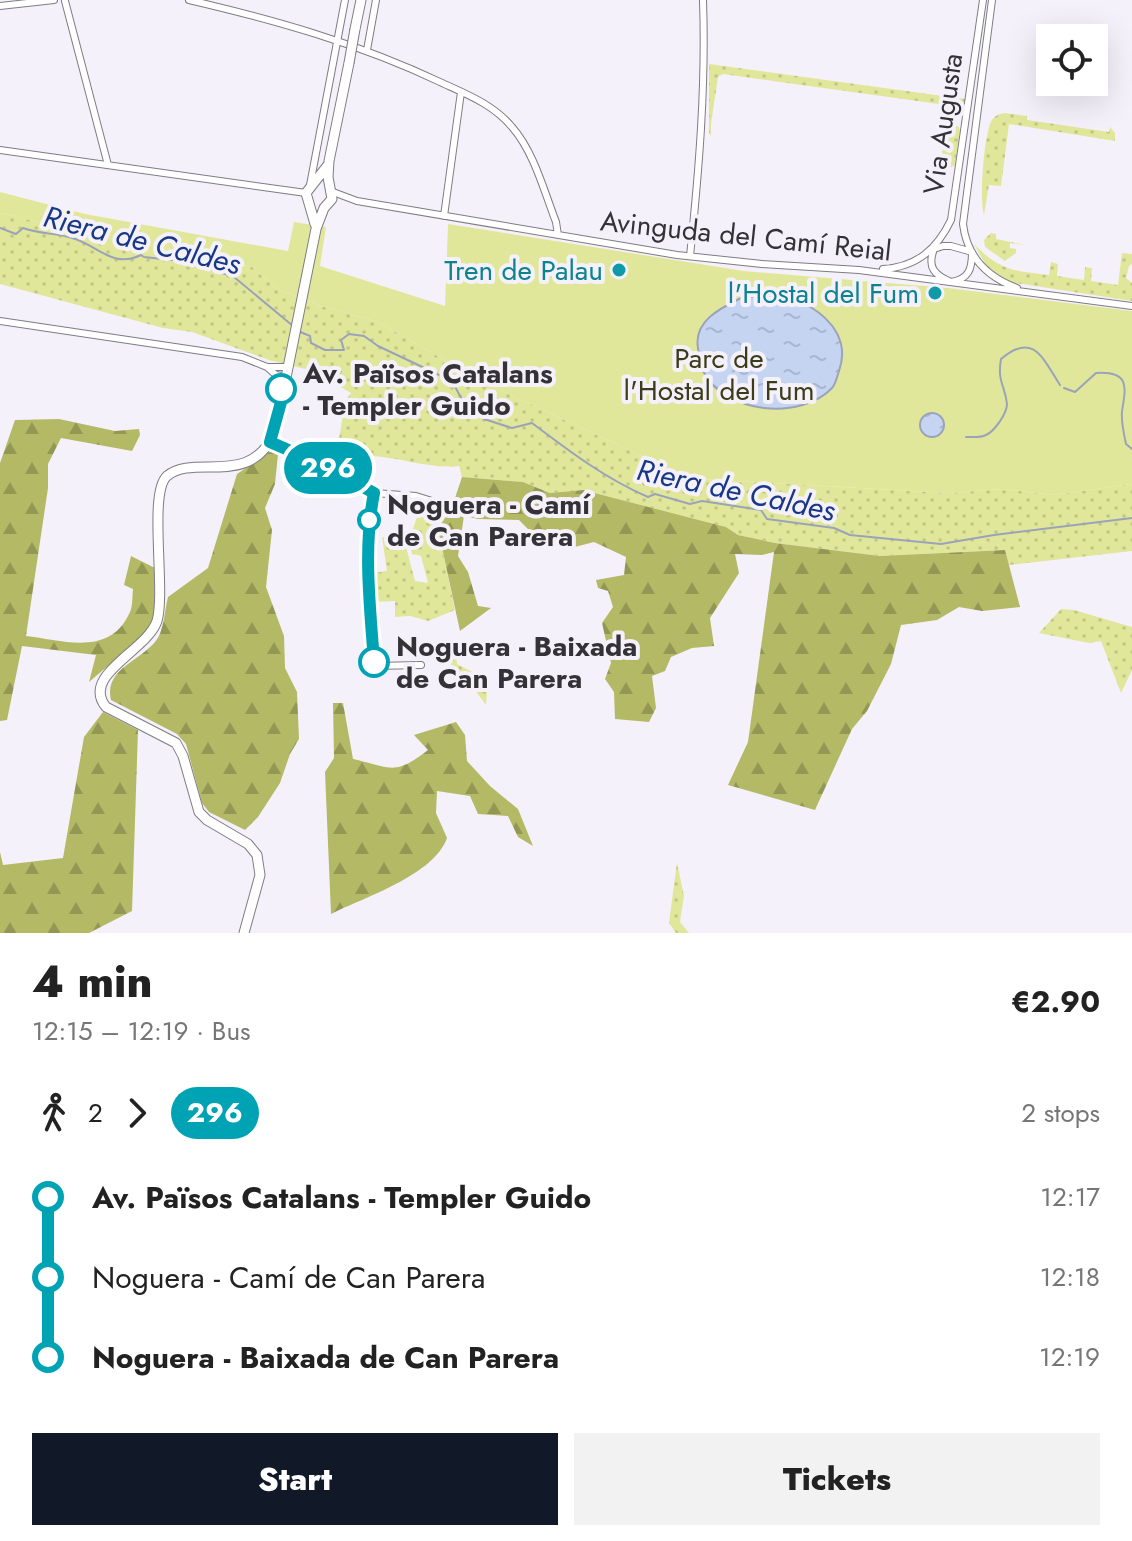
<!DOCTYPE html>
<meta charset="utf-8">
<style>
body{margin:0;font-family:Jost,sans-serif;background:#f2f2f2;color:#222;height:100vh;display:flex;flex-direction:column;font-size:30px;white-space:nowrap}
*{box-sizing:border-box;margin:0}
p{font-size:26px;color:#767676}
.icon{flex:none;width:44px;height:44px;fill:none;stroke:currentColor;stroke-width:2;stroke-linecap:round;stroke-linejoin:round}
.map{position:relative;height:933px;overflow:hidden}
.side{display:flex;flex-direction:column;background:#fff;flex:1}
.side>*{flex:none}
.badge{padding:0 16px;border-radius:26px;font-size:28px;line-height:52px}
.fabs{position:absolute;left:1036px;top:24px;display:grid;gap:16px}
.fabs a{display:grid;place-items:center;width:72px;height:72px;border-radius:0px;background:#fff;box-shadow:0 8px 32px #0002;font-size:40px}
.map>.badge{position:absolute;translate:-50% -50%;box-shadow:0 0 0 4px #fff}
.legs{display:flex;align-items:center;gap:12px;height:88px;padding:0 32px;font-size:26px}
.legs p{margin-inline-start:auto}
.headline{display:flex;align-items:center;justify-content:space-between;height:136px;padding:0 32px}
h1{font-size:44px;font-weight:800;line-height:60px}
.action{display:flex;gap:16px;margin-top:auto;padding:16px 32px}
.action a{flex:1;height:92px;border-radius:0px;background:#111827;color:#fff;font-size:32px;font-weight:800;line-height:92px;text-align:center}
.action a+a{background:#f2f2f2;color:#222}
ul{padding:0 32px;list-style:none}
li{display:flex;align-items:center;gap:28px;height:80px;font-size:30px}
li i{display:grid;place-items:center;width:12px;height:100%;margin:0 10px;background:currentColor}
li i::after{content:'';width:20px;height:20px;margin:-10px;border:6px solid;border-radius:50%;background:#fff}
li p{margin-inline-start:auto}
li:first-child i{background:linear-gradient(#0000 50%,currentColor 0)}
li:last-child i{background:linear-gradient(currentColor 50%,#0000 0)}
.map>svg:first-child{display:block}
.grass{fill:url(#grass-dots)}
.forest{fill:url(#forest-firs)}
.park{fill:#e1e79a}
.water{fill:url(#water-ripples);stroke:#9aa3b9;stroke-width:2}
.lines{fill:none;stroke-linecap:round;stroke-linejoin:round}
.stream{stroke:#9aa3b9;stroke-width:2}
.minor-casing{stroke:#7f7b83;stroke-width:8}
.secondary-casing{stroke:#7f7b83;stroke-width:11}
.minor{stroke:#fff;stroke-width:6}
.secondary{stroke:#fff;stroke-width:9}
.secondary-bridge-casing{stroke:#7f7b83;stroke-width:11;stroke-linecap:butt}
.secondary-bridge{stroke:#fff;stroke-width:9}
.line-1-casing{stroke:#fff;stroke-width:18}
.line-1{stroke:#00a3b4;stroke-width:12}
.culture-dot{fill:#0f9aa8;stroke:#f5f1fb;stroke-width:3}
.stop-1-dot{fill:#fff;stroke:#00a3b4;stroke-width:4}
.labels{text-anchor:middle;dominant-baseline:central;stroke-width:8;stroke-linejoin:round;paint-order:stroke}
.street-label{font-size:28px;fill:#343236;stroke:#f5f1fb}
.culture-label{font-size:28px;fill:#0d838f;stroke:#f5f1fb;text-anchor:end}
.park-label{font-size:28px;fill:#3b3d18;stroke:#f5f1fb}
.stop-label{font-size:28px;font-weight:bold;fill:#343236;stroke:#f5f1fb;text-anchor:start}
.water-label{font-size:30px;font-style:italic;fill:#183787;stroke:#f5f1fb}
</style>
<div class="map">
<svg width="1132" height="933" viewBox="0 0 1132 933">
<defs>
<pattern id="grass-dots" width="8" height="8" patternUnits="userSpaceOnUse" patternTransform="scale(2)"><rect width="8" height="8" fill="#e1e79a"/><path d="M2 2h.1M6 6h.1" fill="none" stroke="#c2c785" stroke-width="1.8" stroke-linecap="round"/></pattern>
<pattern id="forest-firs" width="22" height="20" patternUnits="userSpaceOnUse" patternTransform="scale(2)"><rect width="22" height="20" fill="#b4b965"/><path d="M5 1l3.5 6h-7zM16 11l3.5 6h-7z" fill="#939754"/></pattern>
<pattern id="water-ripples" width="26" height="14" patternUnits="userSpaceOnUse" patternTransform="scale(2)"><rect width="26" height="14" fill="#c5d4f1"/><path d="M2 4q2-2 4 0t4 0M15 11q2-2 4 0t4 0" fill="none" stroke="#aab6cf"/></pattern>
</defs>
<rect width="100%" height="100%" fill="#f5f1fb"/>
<!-- grass -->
<path class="grass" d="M709,64L965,99L963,116L949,115L939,108V104L723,74L718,77L711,124V136L709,133Z
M1005,113L1027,116V120L1109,132L1110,127L1115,133V141L1009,124L1001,186L989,185L984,215C979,197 984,141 990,124C993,116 998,114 1005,113Z
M946,125L958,126L960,130L955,165L947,170L940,169Z
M0,213L120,241L190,252L252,267L278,289L321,306L378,322L483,382L674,471L700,479L948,493L1003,489L1053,495L1132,484V551L1009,565L1004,550L880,556L775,543L738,535L726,527L583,490L550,493L523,482L462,477L459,466C430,469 402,458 373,456L370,460L332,456L327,461L297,452L288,446L328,452L338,445L345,402L351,393L313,371L269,360L192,332L163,328L0,284Z
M991,233L996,234V239L1026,245L1010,243V248L1016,249V253L1005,261L985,247L984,240Z
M974,244C1000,271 1015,271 1049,275L1051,262L1058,264L1057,276L1084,280L1085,267L1092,268L1091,281L1118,285L1122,253L1132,254V264L1129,266L1126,278L1132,283V301L1010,282L987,267Z
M418,514L445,518L438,529L455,610L428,621L410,616L395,617V601L373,602L371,573L387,571L382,537L404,539L415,581L428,583L421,556L412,554L409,540Z
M1061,609L1074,610L1132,627V670L1121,693L1101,641L1089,643L1039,633Z
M453,646L456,647L457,664L488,680L486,705L471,685L459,689L451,666Z
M677,862L684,896L680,922L689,933H676L669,923Z"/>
<!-- forest -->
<path class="forest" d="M59,419L115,431L139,429L140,435L132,451L61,438L48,464V488L26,636C62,640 109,657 129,614C133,608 132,597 133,589L124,585L131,556L155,568L154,618L142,637L89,682L96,655L22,646L7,720L0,721V463L15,420Z
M271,451L278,454L275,484L265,508L272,530L266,587L284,636L285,668L297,692L299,739L290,754L280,783L258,817L245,830L209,812L202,803L186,744L177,734L111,700C103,667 146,660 159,636C164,625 165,609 168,597L208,568L237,474Z
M462,477L523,482L550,493L583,490L726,527L738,535L775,543L880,556L1005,550L1020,607L982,611L959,607L937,620L901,625L891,664L867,711L852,729L815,810L728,785L748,742L774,552L762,555L735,554L739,573L710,618L714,646L692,648L671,657L665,671L652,676L656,708L649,722L615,719L614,692L605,679L611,663L602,623L613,607L608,591L598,588L596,580L624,575L626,557L594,542L567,549L529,530L519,520L478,519L464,516L458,556L468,572L478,606L491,608L460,631L438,529L452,507Z
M333,703H343L353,759C393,768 394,776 428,750L414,735L456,722L465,735L467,761L490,786L518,809L533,846L518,837L508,816L478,814L470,796L437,791L436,813L447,838C434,875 365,897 331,914L325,772L334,758Z
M103,712L138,730L132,911L89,933H0V852L3,865L63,858L84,737Z"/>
<!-- park -->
<path class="park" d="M0,192L85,214L288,251L294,222L326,227L320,266L445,306L448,224L744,271L948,288L1132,311V484L1053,495L1003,489L948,493L700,479L674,471L483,382L378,322L321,306L278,289L252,267L190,252L120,241L0,213Z"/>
<!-- water -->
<path class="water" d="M743,297C764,297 790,295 809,306C834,321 849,343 839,371C837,376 836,384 832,388C801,421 724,414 703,371C700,365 699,355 698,348C693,320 723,307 743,297Z
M920 425a12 12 0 1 1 24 0a12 12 0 1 1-24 0Z"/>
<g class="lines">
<!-- stream -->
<path class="stream" d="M0,228L16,234L23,228C39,234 56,233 72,238C98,245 112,269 141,255L144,257L190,262L234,277L293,326
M298,331L310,336L311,343L325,350H344L341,340L349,334L364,336L378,346L452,381L467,409L484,419L512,428L532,423C569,451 606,479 648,497L655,494L690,504L702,501L761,510L767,519L834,528L850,535L941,544L994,535L1132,518
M1064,388L1075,392L1096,373C1130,371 1126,387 1122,411C1121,421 1124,435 1126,444L1132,449
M966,437C972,437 980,438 986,435C995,431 1007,413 1007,404C1005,385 997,382 1001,359C1034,331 1043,359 1060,385"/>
<!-- minor casing -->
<g class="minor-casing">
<path id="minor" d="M189,0C275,20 360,44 440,82C466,94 493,104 512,127C534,152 544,191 556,222L558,235
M992,0L963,224C967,257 987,277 1017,288
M65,1L108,165
M0,6L54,0
M367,50L376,0
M0,150L306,193
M310,185L345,0
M333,192L357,201L677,255L762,264L859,270L1132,306
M444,216L461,92
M943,246H951L972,252C972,269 969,279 951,282C934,275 927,267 934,249Z
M690,256C699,170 706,86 703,0
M883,269C917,267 937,249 951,220L983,0
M0,321L242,357L267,367H288
M267,367L276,375L287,377
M270,442L325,466L374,493L416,496L432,501
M374,493C363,551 370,608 375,666L421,665"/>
</g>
<!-- secondary casing -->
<g class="secondary-casing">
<path id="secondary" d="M355,29L361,0
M315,224L306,193L328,165
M244,933L260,875L257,855L248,844L207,820L199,812L183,756L176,743L106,707C80,675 147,651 157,621C166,590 148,493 167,476C195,453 250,489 275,432L316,229L324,208L332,199L328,177L329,161L349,63"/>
</g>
<!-- minor -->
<use href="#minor" class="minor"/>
<!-- secondary -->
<use href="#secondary" class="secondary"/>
<!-- secondary-bridge casing -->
<g class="secondary-bridge-casing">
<path id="secondary-bridge" d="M349,63L355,29"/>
</g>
<!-- secondary-bridge -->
<use href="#secondary-bridge" class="secondary-bridge"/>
</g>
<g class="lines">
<!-- line-1 casing -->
<g class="line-1-casing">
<path id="line-1" d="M281,389L283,395L270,442L325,466L374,493C363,549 370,605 374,662"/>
</g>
<!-- line-1 -->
<use href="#line-1" class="line-1"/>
</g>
<!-- markers -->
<g class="culture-dot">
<circle cx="619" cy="270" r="8"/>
<circle cx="935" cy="293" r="8"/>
</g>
<g class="stop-1-dot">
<circle cx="281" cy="389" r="14"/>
<circle cx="369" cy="520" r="10"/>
<circle cx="374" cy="662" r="14"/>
</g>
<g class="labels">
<!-- street labels -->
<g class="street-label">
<text transform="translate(943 124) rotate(-82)">Via Augusta</text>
<text transform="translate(746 236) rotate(6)">Avinguda del Camí Reial</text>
</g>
<!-- culture labels -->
<g class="culture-label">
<text x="603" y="270">Tren de Palau</text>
<text x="919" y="293">l'Hostal del Fum</text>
</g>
<!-- park labels -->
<g class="park-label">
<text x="719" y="358">Parc de<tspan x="719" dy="32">l'Hostal del Fum</tspan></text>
</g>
<!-- stop labels -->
<g class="stop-label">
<text x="303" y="373">Av. Països Catalans<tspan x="303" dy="32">- Templer Guido</tspan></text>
<text x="387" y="504">Noguera - Camí<tspan x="387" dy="32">de Can Parera</tspan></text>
<text x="396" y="646">Noguera - Baixada<tspan x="396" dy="32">de Can Parera</tspan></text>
</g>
<!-- water labels -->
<g class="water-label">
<text transform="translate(142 240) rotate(14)">Riera de Caldes</text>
<text transform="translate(736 490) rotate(12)">Riera de Caldes</text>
</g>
</g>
</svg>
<div class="fabs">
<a><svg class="icon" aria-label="locate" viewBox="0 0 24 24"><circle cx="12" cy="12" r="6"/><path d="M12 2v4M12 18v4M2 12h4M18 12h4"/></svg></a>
</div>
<b class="badge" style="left:328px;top:468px;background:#00a3b4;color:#fff">296</b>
</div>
<section class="side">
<div class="headline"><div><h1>4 min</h1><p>12:15 – 12:19 · Bus</p></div><b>€2.90</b></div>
<div class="legs"><svg class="icon" aria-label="walk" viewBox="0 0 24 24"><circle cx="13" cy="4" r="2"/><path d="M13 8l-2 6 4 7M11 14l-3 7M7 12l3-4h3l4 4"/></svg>2<svg class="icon" aria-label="forward" viewBox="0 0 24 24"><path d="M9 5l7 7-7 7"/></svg><b class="badge" style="background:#00a3b4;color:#fff">296</b><p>2 stops</p></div>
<ul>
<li><i style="color:#00a3b4"></i><b>Av. Països Catalans - Templer Guido</b><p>12:17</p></li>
<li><i style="color:#00a3b4"></i><span>Noguera - Camí de Can Parera</span><p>12:18</p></li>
<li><i style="color:#00a3b4"></i><b>Noguera - Baixada de Can Parera</b><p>12:19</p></li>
</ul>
<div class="action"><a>Start</a><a>Tickets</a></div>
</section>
